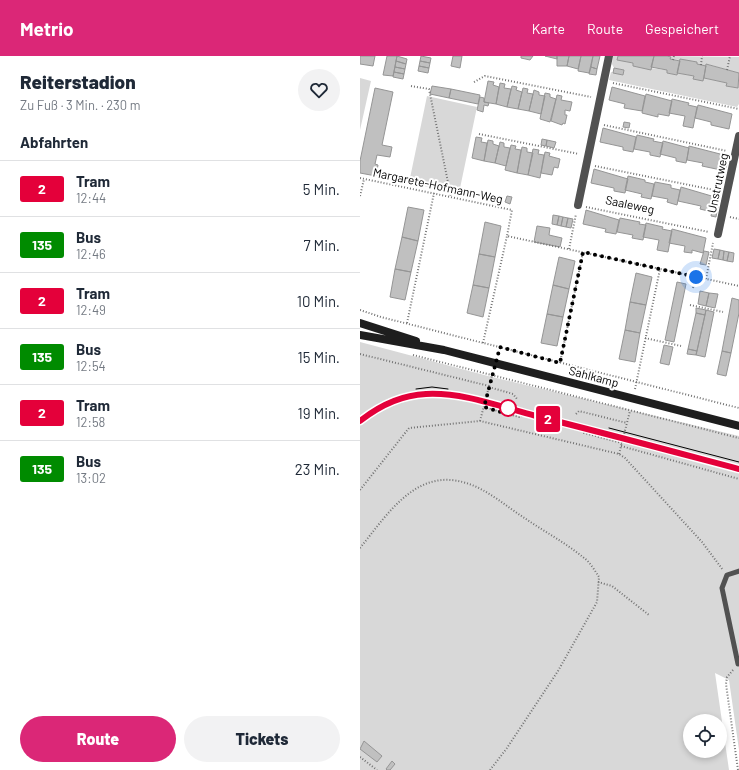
<!DOCTYPE html>
<html lang="de">
<meta charset="utf-8">
<style>
body{margin:0;font-family:Barlow,sans-serif;background:#f2f2f3;color:#1f2937;height:100vh;display:flex;flex-direction:column;font-size:15px;white-space:nowrap}
*{box-sizing:border-box;margin:0}
p{font-size:13px;color:#747a83}
.icon{flex:none;width:22px;height:22px;fill:none;stroke:currentColor;stroke-width:2;stroke-linecap:round;stroke-linejoin:round}
.map{position:relative;flex:1;overflow:hidden}
.drawer{display:flex;flex-direction:column;background:#fff;width:360px}
.drawer>*{flex:none}
.badge{padding:0 8px;border-radius:3px;font-size:14px;line-height:26px}
.fabs{position:absolute;left:323px;top:658px;display:grid;gap:8px}
.fabs a{display:grid;place-items:center;width:44px;height:44px;border-radius:50%;background:#fff;box-shadow:0 2px 6px #0003;font-size:20px}
.you{position:absolute;width:20px;height:20px;margin:-10px;border:3px solid #fff;border-radius:50%;background:#1a73e8;box-shadow:0 0 0 6px #1a73e833}
.map>.badge{position:absolute;translate:-50% -50%;box-shadow:0 0 0 2px #fff}
h2{padding:0 20px;font-size:15px;line-height:36px}
.round{display:grid;place-items:center;flex:none;width:42px;height:42px;border-radius:21px;background:#f2f2f3}
.headline{display:flex;align-items:center;justify-content:space-between;height:68px;padding:0 20px}
h1{font-size:19px;font-weight:800;line-height:30px}
.cta{display:flex;gap:8px;margin-top:auto;padding:8px 20px}
.cta a{flex:1;height:46px;border-radius:24px;background:#db2777;color:#fff;font-size:16px;font-weight:800;line-height:46px;text-align:center}
.cta a+a{background:#f2f2f3;color:#1f2937}
ul{padding:0;list-style:none}
li{display:flex;align-items:center;gap:12px;height:56px;padding:0 20px;border-top:1px solid #e0e1e3}
li div{flex:1}
li b{display:block;font-size:15px}
li em{font-style:normal}
li .badge{min-width:44px;font-weight:700;text-align:center}
header{display:flex;align-items:center;gap:24px;box-sizing:border-box;height:56px;padding:0 20px;background:#db2777;color:#fff}
header strong{font-size:19px}
nav{display:flex;gap:22px;margin-inline-start:auto;font-size:14px}
main{display:flex;flex:1;min-height:0}
.map>svg:first-child{display:block}
.green{fill:#d8d8d8;fill-rule:evenodd}
.building{fill:#c0c0c0;stroke:#959595}
.lines{fill:none;stroke-linecap:round;stroke-linejoin:round}
.path{stroke:#737373;stroke-width:2;stroke-dasharray:1 2;stroke-linecap:butt}
.lane{stroke:#515151;stroke-width:5}
.street{stroke:#515151;stroke-width:8}
.secondary{stroke:#1e1e1e;stroke-width:8}
.tram{stroke:#000;stroke-width:1}
.line-casing{stroke:#fff;stroke-width:9}
.line{stroke:#e4003a;stroke-width:6}
.walk{stroke:#000;stroke-width:4;stroke-dasharray:0 7.2}
.stop-dot{fill:#fff;stroke:#e4003a;stroke-width:2}
.labels{text-anchor:middle;dominant-baseline:central;stroke-width:4;stroke-linejoin:round;paint-order:stroke}
.street-label{font-size:12px;fill:#000;stroke:#fff}
</style>
<header>
<strong>Metrio</strong>
<nav><a>Karte</a><a>Route</a><a>Gespeichert</a></nav>
</header>
<main>
<section class="drawer">
<div class="headline"><div><h1>Reiterstadion</h1><p>Zu Fuß · 3 Min. · 230 m</p></div><a class="round"><svg class="icon" aria-label="heart" viewBox="0 0 24 24"><path d="M12 20l-8-8c-3-5 5-10 8-4 3-6 11-1 8 4z"/></svg></a></div>
<h2>Abfahrten</h2>
<ul>
<li><span class="badge" style="background:#e4003a;color:#fff">2</span><div><b>Tram</b><p>12:44</p></div><em>5 Min.</em></li>
<li><span class="badge" style="background:#008b00;color:#fff">135</span><div><b>Bus</b><p>12:46</p></div><em>7 Min.</em></li>
<li><span class="badge" style="background:#e4003a;color:#fff">2</span><div><b>Tram</b><p>12:49</p></div><em>10 Min.</em></li>
<li><span class="badge" style="background:#008b00;color:#fff">135</span><div><b>Bus</b><p>12:54</p></div><em>15 Min.</em></li>
<li><span class="badge" style="background:#e4003a;color:#fff">2</span><div><b>Tram</b><p>12:58</p></div><em>19 Min.</em></li>
<li><span class="badge" style="background:#008b00;color:#fff">135</span><div><b>Bus</b><p>13:02</p></div><em>23 Min.</em></li>
</ul>
<div class="cta"><a>Route</a><a>Tickets</a></div>
</section>
<div class="map">
<svg width="379" height="714" viewBox="0 0 379 714">
<rect width="100%" height="100%" fill="#fff"/>
<!-- green -->
<path class="green" d="M253,0H258V4L273,7V10L307,14V17L317,19V17L334,20L333,23L344,22L367,27L366,30L377,32L379,25V48L377,51L249,24L251,16L263,19L264,14L254,12L252,8Z
M307,0L379,1V17L347,8L346,10L337,8V6L310,3L311,1Z
M0,22L11,25L0,74Z
M67,40L117,51L99,137L49,127Z
M0,286L128,320L379,380V694L369,624L355,617L369,714H0ZM330,665H360V695H330Z"/>
<!-- building -->
<path class="building" d="M0,0H15L13,10L0,8Z
M27,0H37L33,20L23,19Z
M37,0L47,3L46,8L36,5Z
M61,0L71,2L70,7L60,5Z
M93,0H102L100,12L91,10Z
M161,0H173L170,4L161,2Z
M185,0H197V3Z
M197,0H209L207,10H197Z
M209,0H221L218,13L207,10Z
M221,0H233L229,17L218,15Z
M233,0H240L237,13L231,11Z
M258,0H294L291,14L273,10V7L257,4Z
M294,0H307L311,1L310,3L320,5L317,19L307,17V14L291,11Z
M320,3L337,6V8L346,10L343,25L333,23L334,20L317,17Z
M36,5L46,8L45,13L35,11Z
M60,5L70,7L69,12L59,10Z
M346,8L379,17L378,32L366,30L367,27L344,22Z
M59,10L69,12L68,17L58,15Z
M35,11L45,13L44,18L34,16Z
M231,11L237,13L236,19L229,18Z
M254,12L264,14L263,19L253,17Z
M34,16L44,18L43,23L33,21Z
M128,25L134,26L133,29L139,31L136,48L124,46Z
M140,27L145,28L144,32L151,33L147,51L136,48Z
M72,30L91,33L89,42L70,38Z
M152,30L157,31L156,34L162,36L158,53L147,51Z
M252,31L285,40L282,55L264,52L265,48L249,44Z
M15,32L33,36L22,89L32,91L30,101L17,99L15,108L18,109L16,120L0,117V105Z
M163,32L168,33L167,37L173,38L169,55L158,53Z
M91,33L120,39L118,48L89,42Z
M174,34L179,36V39L185,40L181,58L169,55Z
M185,37L190,38V41L196,43L190,66L180,63Z
M286,38L312,45L309,60L298,58V61L282,57Z
M197,39L202,40L201,44L212,46L210,55L205,54V59H207L205,68L203,67L202,69L191,65Z
M120,41L124,42V46L129,47L128,50L124,49L123,56L117,54Z
M312,43L329,47L328,49L337,51L333,72L323,70L325,60L309,57Z
M338,49L372,58L369,73L351,69V66L335,62Z
M264,66L270,67L269,72L263,71Z
M243,72L276,81L273,96L263,94V91L240,86Z
M277,79L294,83L293,85L303,87L300,101L290,99V96L274,93Z
M116,81L122,82L121,86L127,87L124,105L112,102Z
M182,83L187,84L186,90L181,89Z
M128,84L133,85V88L139,90L135,107L124,105Z
M187,84L196,86L194,92L186,90Z
M303,85L329,92L326,107L316,105V102L300,98Z
M140,86L144,87V91L150,92L146,110L135,107Z
M151,89L156,90L155,93L161,94L157,117L145,114Z
M329,90L364,99L361,114L342,110L343,107L327,104Z
M162,91L167,92V96L173,97L168,119L157,117Z
M173,93L179,94L178,98L184,99L180,122L168,119Z
M185,96L190,97L189,100L200,103L198,112L194,111L192,119L181,117Z
M362,107L367,108L364,121L359,120Z
M234,113L268,123L265,137L254,135V132L231,127Z
M268,120L285,124V126L294,128L291,143L281,141L282,138L265,134Z
M295,126L311,129V132L320,134L317,149L307,146L308,143L292,140Z
M321,131L355,141L352,156L340,153L341,150L318,145Z
M147,140L152,141L150,148L145,146Z
M353,149L358,150L356,161L351,160Z
M48,151L64,154L58,185L42,181Z
M226,154L259,164L256,178L245,176L246,173L223,168Z
M193,159L199,160L197,169L192,168Z
M199,160L203,161L201,170L197,169Z
M203,161L208,162L206,171L201,170Z
M208,162L213,163L211,172L206,171Z
M260,162L280,166L279,168L286,169L283,184L272,182L273,179L257,176Z
M125,166L141,170L135,201L119,198Z
M286,167L303,171L302,173L312,175L308,196L297,194L299,184L283,181Z
M177,170L190,172L189,179L202,182L200,191L174,186Z
M312,173L346,182L343,197L332,194V197L324,196L325,190L309,187Z
M42,181L58,185L51,216L35,213Z
M354,193L360,194L358,203L352,202Z
M360,194L364,195L363,204L358,203Z
M344,195L349,196L346,209L340,208Z
M364,195L369,196L367,205L363,204Z
M369,196L374,197L373,206L367,205Z
M119,198L135,201L129,232L113,229Z
M199,201L215,205L209,233L193,229Z
M35,213L51,216L45,244L30,241Z
M276,217L292,221L286,249L270,246Z
M317,226L326,228L314,286L305,284Z
M113,229L129,232L123,261L107,257Z
M193,229L209,233L203,261L187,258Z
M340,235L349,237L346,250L338,248Z
M349,237L358,238L355,252L346,250Z
M372,242L379,244V257L371,297L362,295Z
M270,246L286,249L280,277L265,274Z
M336,252L346,254L345,259L336,257Z
M346,254L354,256L345,301L336,299Z
M336,257L345,259L337,295L328,293Z
M187,258L203,261L197,290L181,287Z
M265,274L280,277L275,306L259,303Z
M304,289L313,291L309,309L300,307Z
M328,293L337,295L336,299L327,298Z
M362,295L371,297L366,320L357,318Z
M4,685L22,700L17,706L0,693Z
M32,705L35,708L30,714H27L26,713Z"/>
<g class="lines">
<!-- path -->
<path class="path" d="M313,4L314,0
M341,9L342,0
M367,14L370,0
M114,26L125,20L231,41
M253,27L379,53
M51,30L69,33L91,141
M244,69L367,95
M119,78L219,98
M235,110L359,135
M0,122L152,154L147,180L379,230
M0,140L4,123
M226,151L349,176
M370,161L379,163
M209,193L216,158
M346,223L353,187
M333,232L336,221
M330,249L363,256
M0,254L21,261L379,352
M47,267L74,137
M285,282L321,290
M123,287L147,180
M0,298L129,330
M53,299L379,382
M200,307L223,196
M129,331L153,338L157,343
M275,333L300,213
M124,351L159,361L165,359
M216,358L219,355L267,367
M120,365L132,319
M222,374L224,377L262,387
M261,390L379,423
M259,398L270,355
M0,434L49,372L120,365L259,398L265,402L342,486L363,514
M0,492C27,459 56,411 106,427C127,433 147,451 166,463C185,476 206,487 224,502C230,506 235,515 239,521L237,546L198,615L147,692L130,714
M238,526L252,530L289,559
M373,614L367,621L366,628L378,714
M0,701L17,714"/>
<!-- lane -->
<path class="lane" d="M378,608L362,532L367,519L379,515"/>
<!-- street -->
<path class="street" d="M218,149L249,0
M358,178L379,80"/>
<!-- secondary -->
<path class="secondary" d="M0,267L56,285
M0,279L84,294L379,370"/>
<!-- tram -->
<path class="tram" d="M56,333L72,331L88,333
M0,365C19,350 42,339 66,338C103,336 141,351 176,360C244,377 311,395 379,413
M249,372L379,406"/>
</g>
<g class="lines">
<!-- line casing -->
<g class="line-casing">
<path id="line" d="M0,365C19,350 42,339 66,338C103,336 141,351 176,360C244,377 311,395 379,413"/>
</g>
<!-- line -->
<use href="#line" class="line"/>
<!-- walk -->
<path class="walk" d="M148,352V358L124,351L140,291L200,307L223,196L336,221"/>
</g>
<!-- markers -->
<circle class="stop-dot" cx="148" cy="352" r="8"/>
<g class="labels">
<!-- street labels -->
<g class="street-label">
<text transform="translate(357 127) rotate(-78)">Unstrutweg</text>
<text transform="translate(78 129) rotate(12)">Margarete-Hofmann-Weg</text>
<text transform="translate(270 148) rotate(12)">Saaleweg</text>
<text transform="translate(234 320) rotate(15)">Sahlkamp</text>
</g>
</g>
</svg>
<div class="fabs">
<a><svg class="icon" aria-label="locate" viewBox="0 0 24 24"><circle cx="12" cy="12" r="6"/><path d="M12 2v4M12 18v4M2 12h4M18 12h4"/></svg></a>
</div>
<div class="you" style="left:336px;top:221px"></div>
<b class="badge" style="left:188px;top:363px;background:#e4003a;color:#fff">2</b>
</div>
</main>
